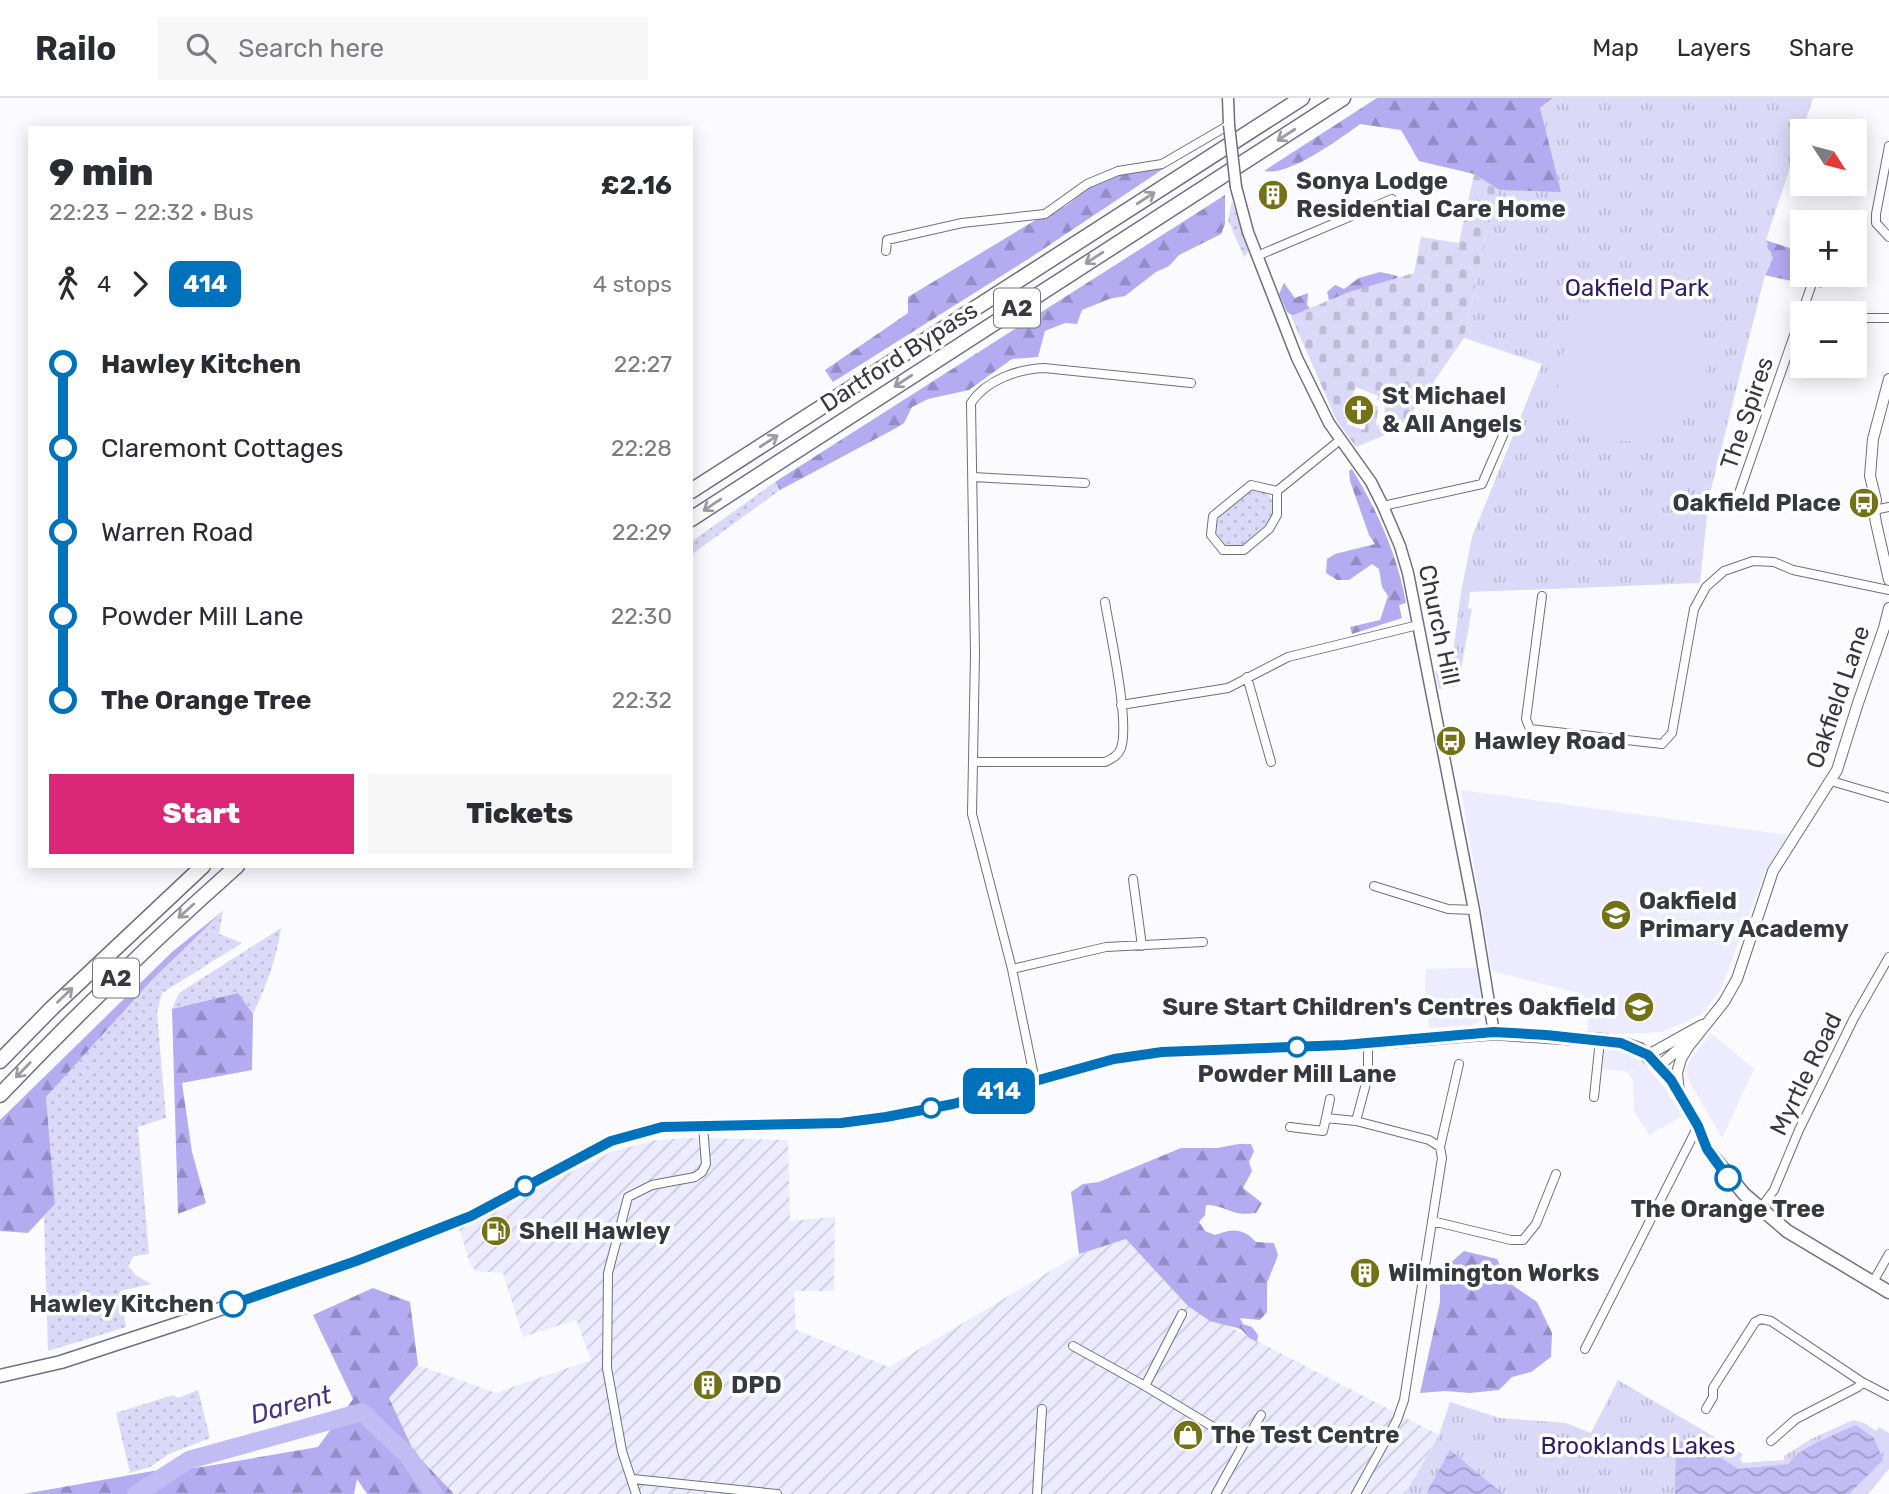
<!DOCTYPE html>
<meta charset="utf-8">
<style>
body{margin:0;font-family:Rubik,sans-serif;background:#f7f7f7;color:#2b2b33;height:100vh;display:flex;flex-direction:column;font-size:26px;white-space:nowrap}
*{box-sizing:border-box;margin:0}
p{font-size:23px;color:#7c7c81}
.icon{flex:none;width:38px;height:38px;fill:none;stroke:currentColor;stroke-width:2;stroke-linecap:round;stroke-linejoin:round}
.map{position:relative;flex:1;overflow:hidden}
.sheet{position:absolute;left:28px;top:28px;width:665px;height:742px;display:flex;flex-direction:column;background:#fff;border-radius:0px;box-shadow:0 4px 18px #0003}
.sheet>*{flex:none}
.badge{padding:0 14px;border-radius:10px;font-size:24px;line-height:46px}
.needle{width:46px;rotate:126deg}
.buttons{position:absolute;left:1790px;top:21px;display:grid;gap:14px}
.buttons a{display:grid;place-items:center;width:77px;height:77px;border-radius:0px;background:#fff;box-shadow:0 4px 18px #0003;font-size:35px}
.map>.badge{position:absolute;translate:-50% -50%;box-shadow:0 0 0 4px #fff}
.legs{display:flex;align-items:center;gap:10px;height:77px;padding:0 21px;font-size:23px}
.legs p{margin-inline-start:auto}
.head{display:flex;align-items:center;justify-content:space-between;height:119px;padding:0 21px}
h1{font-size:38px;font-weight:800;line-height:52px}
.action{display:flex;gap:14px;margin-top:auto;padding:14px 21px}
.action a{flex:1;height:80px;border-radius:0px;background:#db2777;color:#fff;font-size:28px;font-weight:800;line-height:80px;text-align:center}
.action a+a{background:#f7f7f7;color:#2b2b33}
ul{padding:0 21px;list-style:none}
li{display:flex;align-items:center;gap:24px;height:84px;font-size:26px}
li i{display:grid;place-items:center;width:10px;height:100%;margin:0 9px;background:currentColor}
li i::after{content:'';width:18px;height:18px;margin:-9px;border:5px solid;border-radius:50%;background:#fff}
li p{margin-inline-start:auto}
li:first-child i{background:linear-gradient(#0000 50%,currentColor 0)}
li:last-child i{background:linear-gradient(currentColor 50%,#0000 0)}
header{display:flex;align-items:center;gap:42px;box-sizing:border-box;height:98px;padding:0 35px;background:#fff;border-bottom:2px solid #e1e1e2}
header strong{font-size:33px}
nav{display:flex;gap:38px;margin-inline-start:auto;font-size:24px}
.search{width:490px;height:63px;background:#f7f7f7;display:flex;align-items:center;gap:18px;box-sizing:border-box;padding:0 24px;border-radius:0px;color:#7c7c81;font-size:26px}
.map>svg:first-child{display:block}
.built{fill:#edebff}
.industrial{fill:url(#industrial-furrows)}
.grass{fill:url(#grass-dots)}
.forest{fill:url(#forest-firs)}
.cemetery{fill:url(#cemetery-stones);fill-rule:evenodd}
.park{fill:url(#park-tufts)}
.pitch{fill:#dcd9f8}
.water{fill:url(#water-waves)}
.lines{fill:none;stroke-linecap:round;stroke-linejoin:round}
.river{stroke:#c2bcf4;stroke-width:18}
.minor-casing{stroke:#706e83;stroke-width:10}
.tertiary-casing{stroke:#706e83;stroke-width:12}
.secondary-casing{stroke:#706e83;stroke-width:13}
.primary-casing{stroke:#706e83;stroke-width:15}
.trunk-casing{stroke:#706e83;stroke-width:17}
.minor{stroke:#fff;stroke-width:8}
.tertiary{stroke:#fff;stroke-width:10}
.secondary{stroke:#fff;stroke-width:10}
.primary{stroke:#fff;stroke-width:12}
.trunk{stroke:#fff;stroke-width:14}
.secondary-bridge-casing{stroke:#706e83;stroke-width:13;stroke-linecap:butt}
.secondary-bridge{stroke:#fff;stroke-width:10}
.oneway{stroke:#9c9ca0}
.line-1-casing{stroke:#fff;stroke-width:16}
.line-1{stroke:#0072bc;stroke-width:10}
.stop-1-dot{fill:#fff;stroke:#0072bc;stroke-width:3.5}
.labels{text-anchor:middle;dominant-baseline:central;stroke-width:7;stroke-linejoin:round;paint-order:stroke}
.shield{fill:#fff;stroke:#74747a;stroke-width:2}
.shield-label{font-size:23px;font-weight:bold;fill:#383841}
.poi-label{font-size:24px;font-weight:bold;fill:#383841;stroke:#fff;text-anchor:start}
.park-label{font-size:24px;fill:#321c6a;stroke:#fff}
.street-label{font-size:24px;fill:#383841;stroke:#fff}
.stop-label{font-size:24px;font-weight:bold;fill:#383841;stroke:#fff}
.water-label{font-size:26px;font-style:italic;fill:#463484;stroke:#fff}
</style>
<header>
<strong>Railo</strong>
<div class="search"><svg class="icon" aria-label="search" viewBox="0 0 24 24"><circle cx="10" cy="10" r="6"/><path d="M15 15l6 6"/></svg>Search here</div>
<nav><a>Map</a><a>Layers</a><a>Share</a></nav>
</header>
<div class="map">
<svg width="1889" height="1396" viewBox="0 0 1889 1396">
<defs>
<pattern id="industrial-furrows" width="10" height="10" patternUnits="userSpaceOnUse" patternTransform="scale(1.75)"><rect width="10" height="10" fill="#edebff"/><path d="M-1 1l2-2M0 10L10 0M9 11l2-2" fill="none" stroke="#cccadc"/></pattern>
<pattern id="grass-dots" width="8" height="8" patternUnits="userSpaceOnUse" patternTransform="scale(1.75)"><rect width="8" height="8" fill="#dcd9f8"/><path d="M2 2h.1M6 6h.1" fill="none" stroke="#bebbd6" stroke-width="1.8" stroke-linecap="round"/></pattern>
<pattern id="forest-firs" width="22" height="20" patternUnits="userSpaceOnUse" patternTransform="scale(1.75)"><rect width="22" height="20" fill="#b4abf1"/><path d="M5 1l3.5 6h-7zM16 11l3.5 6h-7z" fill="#938cc5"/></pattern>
<pattern id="cemetery-stones" width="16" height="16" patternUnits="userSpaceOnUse" patternTransform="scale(1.75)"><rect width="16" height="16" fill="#dcd9f8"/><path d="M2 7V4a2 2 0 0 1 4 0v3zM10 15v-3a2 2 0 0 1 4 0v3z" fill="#bebbd6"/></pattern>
<pattern id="park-tufts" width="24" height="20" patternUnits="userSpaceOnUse" patternTransform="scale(1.75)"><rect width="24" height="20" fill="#dcd9f8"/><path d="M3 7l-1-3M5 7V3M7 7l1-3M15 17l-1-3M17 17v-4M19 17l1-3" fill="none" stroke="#bebbd6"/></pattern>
<pattern id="water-waves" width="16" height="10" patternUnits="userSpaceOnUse" patternTransform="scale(1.75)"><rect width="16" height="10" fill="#c2bcf4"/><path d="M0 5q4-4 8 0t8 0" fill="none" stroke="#9f9ac7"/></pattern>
</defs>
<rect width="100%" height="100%" fill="#fafaff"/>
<!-- built -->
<path class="built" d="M1461,692L1788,737L1765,774L1722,889L1702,916L1663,934L1626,936L1588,934L1587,903L1582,896L1492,873Z
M1464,870H1479L1482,921L1468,930L1462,928L1429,930L1425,890L1426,871Z
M1711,935L1754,971L1722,1040L1690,985L1686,973L1689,963Z
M1604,950L1622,954L1642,964L1663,988L1683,1018L1649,1037L1634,1013L1633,983L1629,976L1626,973L1602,971Z"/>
<!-- industrial -->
<path class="industrial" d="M693,1040L788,1042L790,1123L835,1119L834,1193H794L796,1232L889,1269L1079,1156L1126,1141L1189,1208L1439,1337L1405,1396H454L414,1354L389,1300L418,1267L496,1295L591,1262L576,1222L523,1239L503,1175L476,1173L470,1166L459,1130L611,1054L656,1042Z"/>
<!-- grass -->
<path class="grass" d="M1232,103L1249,153L1244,159L1228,122Z
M775,384L780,392L691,457V444Z
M1252,390L1266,393L1274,405L1271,422L1241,449H1227L1215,434L1218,418Z
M223,813L219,836L242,845L162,895L157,915L166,1020L138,1029L149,1156L134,1158L128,1168L137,1178L151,1186L120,1193L126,1229L48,1253L44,1118L55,1106L46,999L152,882Z
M281,830C276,862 267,887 253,916L238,895L172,911L179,895Z
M198,1292L210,1340L169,1356L150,1369L130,1375L116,1315L173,1297L178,1300Z"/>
<!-- forest -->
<path class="forest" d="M1377,0H1553L1540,10L1575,102L1496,105L1499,92L1474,76L1419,63L1401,32L1360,26C1341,40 1288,79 1264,73Z
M1159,69H1166L1033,158L833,284L825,272L908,215V199L1039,120L1066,108L1092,87L1111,78Z
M1225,97V126L1221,136L1179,157L1169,168L1156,174L1125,198L1109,201L1082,212L1077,226L1065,225L1045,233L1038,259L1012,261L969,292L928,301L912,309L904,325L898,329L780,392L775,384Z
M1765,142L1802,154V177H1826L1822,190L1765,177L1770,167Z
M1380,174L1398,178L1393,192L1303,224L1287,214L1279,196L1284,185L1295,200L1308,195L1307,207L1316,217L1331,210L1327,194L1335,187L1344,191L1359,180Z
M1352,371C1378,414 1397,456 1406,505L1399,507L1402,520L1352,536L1350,529L1380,522L1388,498L1382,489L1379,471L1372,466L1349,482H1337L1326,475L1327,461L1335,456L1375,446L1369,437L1350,383L1349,373Z
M223,813L152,882L46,999L55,1106L28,1135L0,1133V1022L172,854Z
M238,895L253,916L252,972L182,985L192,1054L206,1105L178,1116L172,911Z
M1239,1046H1251L1254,1053L1249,1064L1252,1073L1243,1090L1262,1105L1256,1115C1231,1119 1226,1107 1206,1107L1205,1117L1199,1124L1205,1133L1215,1137C1233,1130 1243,1130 1256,1144L1274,1145L1278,1157L1267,1185V1214L1260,1222L1240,1220L1243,1226L1252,1229L1258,1237L1257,1244L1249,1240L1241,1231L1210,1223L1188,1208L1126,1141L1079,1156L1071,1094L1083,1086L1099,1084L1181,1050H1217Z
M1464,1153L1497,1161L1508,1184L1537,1204L1552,1235L1551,1259L1531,1274L1512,1279L1499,1292L1470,1295L1445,1293L1420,1295L1440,1204V1174Z
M373,1190L410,1204L418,1267L389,1300L414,1354L454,1396H367L357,1381L354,1396H24L153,1373L202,1369L318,1349L353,1301L313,1217Z"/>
<!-- cemetery -->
<path class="cemetery" d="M1474,76L1499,92L1485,141L1464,240L1407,322L1390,335L1356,349L1337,323L1291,218L1349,194L1414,175L1421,139L1459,145ZM1356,289L1378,298L1377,302L1384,305L1386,328L1376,327L1378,309L1374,307L1364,332L1347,326L1350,318L1344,315Z"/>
<!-- park -->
<path class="park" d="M1553,0H1813L1766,142L1773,160L1765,177L1709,399L1700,485L1470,494L1468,510L1472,511L1458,588L1439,591L1435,573L1451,571L1461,494L1472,439L1542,266L1464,240L1485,141L1499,92L1561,94L1540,10Z
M1618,1282L1743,1356L1740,1361L1743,1365L1784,1362V1358L1811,1341L1853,1322L1864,1325L1876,1333L1879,1329L1889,1335V1371L1868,1396H1405L1439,1337L1450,1304L1500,1320L1566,1325L1591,1335Z"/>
<!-- pitch -->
<path class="pitch" d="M1631,193L1664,195L1684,202L1700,226L1705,245L1706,278L1700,297L1671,328L1643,343H1622L1596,335L1576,325L1558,297L1559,267L1569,236L1596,204Z"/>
<!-- water -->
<path class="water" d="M1856,1327L1874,1340L1883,1362L1849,1396H1675L1676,1342L1706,1350L1738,1371L1789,1366C1797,1350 1839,1335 1856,1327Z
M1450,1352L1503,1396H1429L1427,1394Z"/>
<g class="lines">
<!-- river -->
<path class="river" d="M136,1396L189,1362L362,1314L408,1358L434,1396"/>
<!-- minor casing -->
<g class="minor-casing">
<path id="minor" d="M1889,48L1876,116V125L1889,139
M886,153L887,142L962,125L1045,116L1087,86L1118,73L1162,66L1229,27
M1257,158L1392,101
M1855,220H1889
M973,379L1085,385
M1251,387L1277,393V417L1269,431L1244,452H1223L1211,437L1213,418Z
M1277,393L1340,342
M1739,395L1815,177
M1383,408L1482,386L1508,326
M1874,412L1889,409
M1542,498L1526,621L1530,631L1662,646L1672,635L1694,511L1706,489L1724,473L1753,463L1774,464L1793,472L1889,492
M1247,579L1271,664
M1121,607L1228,590L1288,559L1418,527
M974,664H1105C1113,660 1118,658 1121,650C1130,624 1110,535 1105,504
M1831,683L1889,700
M1133,781L1142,848
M1374,788L1448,811L1474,812
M1012,871L1106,849L1203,844
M1368,944V978L1356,1023L1429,1042L1440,1049
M1035,983L1012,871L972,716L975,556L971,305C986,282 1018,271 1044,270L1191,285
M1594,999L1600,942
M1330,1001L1326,1020L1356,1023
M1290,1029L1323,1033L1326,1020
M1760,1111L1774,1092L1799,1032L1854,920L1889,859
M1432,1123L1511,1142H1523L1536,1126L1556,1076
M1873,1184L1889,1156
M1182,1216L1145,1288L1243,1347L1216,1396
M1073,1248L1145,1288
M1585,1251L1698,1028
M1706,1311L1713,1299V1290L1755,1224L1761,1221L1771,1223L1862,1284L1889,1298
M1771,1343L1796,1321L1858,1289L1862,1284
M1243,1347L1261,1317
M633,1381L777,1396
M636,1396L622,1353L607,1270L608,1175L628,1099L652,1087L695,1079L702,1074L706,1066L703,1028
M1037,1396L1042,1311
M1356,1396L1397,1322L1404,1302L1442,1060L1440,1049L1459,966"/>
</g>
<!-- tertiary casing -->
<g class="tertiary-casing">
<path id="tertiary" d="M1889,281L1873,341L1870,378L1876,402L1874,412L1876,425L1889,482
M1648,957L1702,927
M1659,968L1688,943
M1679,995L1677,975L1681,961L1688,949L1724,904L1737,881L1773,773L1837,672L1858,605L1884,530L1889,510"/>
</g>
<!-- secondary casing -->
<g class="secondary-casing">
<path id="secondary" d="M1228,0L1229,27
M1236,89L1248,134L1297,260L1329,325L1371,384L1383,408L1400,448L1408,475L1474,812L1494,935"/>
</g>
<!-- primary casing -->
<g class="primary-casing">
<path id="primary" d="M0,1278L61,1264L189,1222L356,1163L471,1118L611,1043L662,1029L841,1025L886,1019L953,1006L1114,961L1162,954L1344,947L1494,935L1600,942L1621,945L1639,951L1659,968L1671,982L1698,1028L1707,1051L1744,1096L1787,1133L1889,1194"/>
</g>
<!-- trunk casing -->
<g class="trunk-casing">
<path id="trunk" d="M691,393L1302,0
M691,421L1343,0
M0,963L52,910L203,768
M0,997C76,917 155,841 237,768"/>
</g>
<!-- minor -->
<use href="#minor" class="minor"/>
<!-- tertiary -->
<use href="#tertiary" class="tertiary"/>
<!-- secondary -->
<use href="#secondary" class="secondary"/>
<!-- primary -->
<use href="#primary" class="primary"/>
<!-- trunk -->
<use href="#trunk" class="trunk"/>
<!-- secondary-bridge casing -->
<g class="secondary-bridge-casing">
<path id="secondary-bridge" d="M1229,27L1236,89"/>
</g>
<!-- secondary-bridge -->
<use href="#secondary-bridge" class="secondary-bridge"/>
</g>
<!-- one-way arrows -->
<defs><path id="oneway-shaft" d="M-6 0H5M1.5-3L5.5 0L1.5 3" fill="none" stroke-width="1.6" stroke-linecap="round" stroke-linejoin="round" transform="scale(1.75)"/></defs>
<g class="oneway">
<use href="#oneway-shaft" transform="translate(1286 37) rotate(147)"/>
<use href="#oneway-shaft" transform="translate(1146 100) rotate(-33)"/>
<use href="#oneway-shaft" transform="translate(1094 160) rotate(147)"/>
<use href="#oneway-shaft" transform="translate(903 283) rotate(147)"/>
<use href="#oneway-shaft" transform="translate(769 343) rotate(-33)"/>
<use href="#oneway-shaft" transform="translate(712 407) rotate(146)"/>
<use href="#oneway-shaft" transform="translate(186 813) rotate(138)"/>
<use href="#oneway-shaft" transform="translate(65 897) rotate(-44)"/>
<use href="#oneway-shaft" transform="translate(23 972) rotate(134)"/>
</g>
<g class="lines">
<!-- line-1 casing -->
<g class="line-1-casing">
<path id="line-1" d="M233,1206L356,1163L471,1118L611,1043L662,1029L841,1025L886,1019L953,1006L1114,961L1162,954L1344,947L1494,934L1546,937L1621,945L1648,957L1671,982L1698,1028L1707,1051L1728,1080"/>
</g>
<!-- line-1 -->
<use href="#line-1" class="line-1"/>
</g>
<!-- icons -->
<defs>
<g id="building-disc" transform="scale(1.575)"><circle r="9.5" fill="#737217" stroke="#fff"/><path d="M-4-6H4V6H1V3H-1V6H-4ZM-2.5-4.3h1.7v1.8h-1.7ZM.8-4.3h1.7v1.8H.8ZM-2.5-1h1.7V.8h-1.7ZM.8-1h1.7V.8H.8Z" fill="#fff"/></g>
<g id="church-disc" transform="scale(1.575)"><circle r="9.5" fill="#737217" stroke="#fff"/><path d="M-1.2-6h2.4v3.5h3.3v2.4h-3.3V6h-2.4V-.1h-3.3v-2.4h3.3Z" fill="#fff"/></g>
<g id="bus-disc" transform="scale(1.575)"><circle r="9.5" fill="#737217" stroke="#fff"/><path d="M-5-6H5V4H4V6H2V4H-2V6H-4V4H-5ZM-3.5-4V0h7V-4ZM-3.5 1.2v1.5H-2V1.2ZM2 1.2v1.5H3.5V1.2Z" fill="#fff"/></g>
<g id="school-disc" transform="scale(1.575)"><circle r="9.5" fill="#737217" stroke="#fff"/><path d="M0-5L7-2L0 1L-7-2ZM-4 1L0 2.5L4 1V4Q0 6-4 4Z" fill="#fff"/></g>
<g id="fuel-disc" transform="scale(1.575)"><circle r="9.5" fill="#737217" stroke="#fff"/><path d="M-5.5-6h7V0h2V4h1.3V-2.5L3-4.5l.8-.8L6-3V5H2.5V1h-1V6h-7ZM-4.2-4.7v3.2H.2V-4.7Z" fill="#fff"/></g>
<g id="shop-disc" transform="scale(1.575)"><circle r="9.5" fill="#737217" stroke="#fff"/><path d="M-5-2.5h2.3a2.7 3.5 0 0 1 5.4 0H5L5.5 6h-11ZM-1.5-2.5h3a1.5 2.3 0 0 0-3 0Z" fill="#fff"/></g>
</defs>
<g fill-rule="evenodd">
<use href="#building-disc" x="1273" y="97"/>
<use href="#church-disc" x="1359" y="312"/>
<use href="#bus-disc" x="1864" y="405"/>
<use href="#bus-disc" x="1451" y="643"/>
<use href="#school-disc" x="1616" y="817"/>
<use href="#school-disc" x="1639" y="909"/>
<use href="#fuel-disc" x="496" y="1133"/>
<use href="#building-disc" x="1365" y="1175"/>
<use href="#building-disc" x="708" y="1287"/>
<use href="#shop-disc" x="1188" y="1337"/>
</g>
<!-- markers -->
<g class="stop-1-dot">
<circle cx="1297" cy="949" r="9"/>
<circle cx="931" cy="1010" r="9"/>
<circle cx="1728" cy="1080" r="12"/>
<circle cx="525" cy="1088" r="9"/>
<circle cx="233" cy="1206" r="12"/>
</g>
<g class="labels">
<!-- shield labels -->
<g class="shield">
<rect x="994" y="190.5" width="46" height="39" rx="5"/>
<rect x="93" y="860.5" width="46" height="39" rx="5"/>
</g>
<g class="shield-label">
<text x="1017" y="210">A2</text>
<text x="116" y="880">A2</text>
</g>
<!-- poi labels -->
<g class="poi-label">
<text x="1296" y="83">Sonya Lodge<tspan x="1296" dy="28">Residential Care Home</tspan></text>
<text x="1382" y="298">St Michael<tspan x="1382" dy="28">&amp; All Angels</tspan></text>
<text x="1841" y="405" text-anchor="end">Oakfield Place</text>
<text x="1474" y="643">Hawley Road</text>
<text x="1639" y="803">Oakfield<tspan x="1639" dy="28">Primary Academy</tspan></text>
<text x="1616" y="909" text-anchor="end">Sure Start Children's Centres Oakfield</text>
<text x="519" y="1133">Shell Hawley</text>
<text x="1388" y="1175">Wilmington Works</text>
<text x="731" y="1287">DPD</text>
<text x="1211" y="1337">The Test Centre</text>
</g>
<!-- park labels -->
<g class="park-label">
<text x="1637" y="190">Oakfield Park</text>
<text x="1638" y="1348">Brooklands Lakes</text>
</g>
<!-- street labels -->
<g class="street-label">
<text transform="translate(899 259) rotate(-33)">Dartford Bypass</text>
<text transform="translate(1747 315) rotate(-71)">The Spires</text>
<text transform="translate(1439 527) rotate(78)">Church Hill</text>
<text transform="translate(1838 599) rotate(-71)">Oakfield Lane</text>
<text transform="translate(1806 976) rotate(-64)">Myrtle Road</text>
</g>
<!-- stop labels -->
<g class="stop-label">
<text x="1297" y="976">Powder Mill Lane</text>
<text x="1728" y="1111">The Orange Tree</text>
<text x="214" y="1206" text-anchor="end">Hawley Kitchen</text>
</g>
<!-- water labels -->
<g class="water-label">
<text transform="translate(291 1307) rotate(-15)">Darent</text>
</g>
</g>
</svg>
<div class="buttons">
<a><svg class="needle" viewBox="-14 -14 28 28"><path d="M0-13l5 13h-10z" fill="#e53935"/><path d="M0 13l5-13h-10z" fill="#7c7c81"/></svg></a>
<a>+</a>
<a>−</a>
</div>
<b class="badge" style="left:999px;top:993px;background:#0072bc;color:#fff">414</b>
<section class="sheet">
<div class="head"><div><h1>9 min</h1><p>22:23 – 22:32 · Bus</p></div><b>£2.16</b></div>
<div class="legs"><svg class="icon" aria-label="walk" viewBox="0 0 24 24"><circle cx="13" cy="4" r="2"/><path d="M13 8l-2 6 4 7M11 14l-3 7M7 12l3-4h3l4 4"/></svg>4<svg class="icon" aria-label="forward" viewBox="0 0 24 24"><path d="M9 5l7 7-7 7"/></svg><b class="badge" style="background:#0072bc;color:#fff">414</b><p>4 stops</p></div>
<ul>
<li><i style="color:#0072bc"></i><b>Hawley Kitchen</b><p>22:27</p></li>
<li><i style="color:#0072bc"></i><span>Claremont Cottages</span><p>22:28</p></li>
<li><i style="color:#0072bc"></i><span>Warren Road</span><p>22:29</p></li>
<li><i style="color:#0072bc"></i><span>Powder Mill Lane</span><p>22:30</p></li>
<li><i style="color:#0072bc"></i><b>The Orange Tree</b><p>22:32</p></li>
</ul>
<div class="action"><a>Start</a><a>Tickets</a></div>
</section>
</div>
